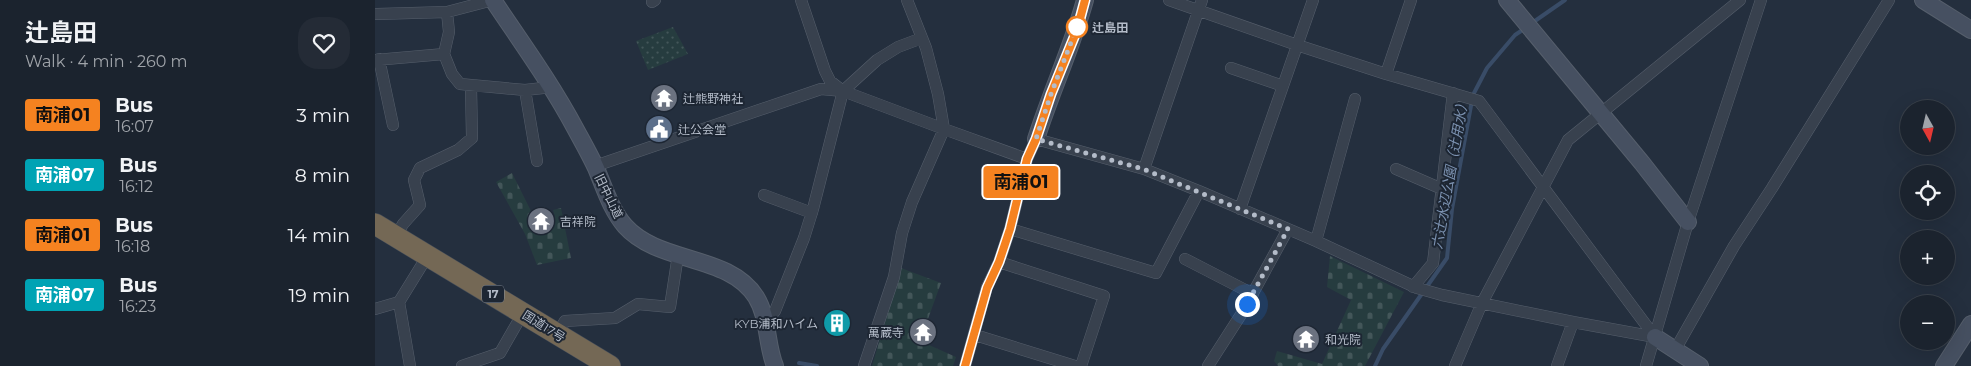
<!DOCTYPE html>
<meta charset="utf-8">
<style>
body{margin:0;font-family:Montserrat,"Noto Sans JP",sans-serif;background:#242b36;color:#f1f3f6;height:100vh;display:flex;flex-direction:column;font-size:19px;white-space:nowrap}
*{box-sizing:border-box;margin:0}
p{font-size:16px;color:#a0a4aa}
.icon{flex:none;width:28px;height:28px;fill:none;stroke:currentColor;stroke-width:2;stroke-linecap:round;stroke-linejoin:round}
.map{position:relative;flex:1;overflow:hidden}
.side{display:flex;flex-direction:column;background:#1b232e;width:375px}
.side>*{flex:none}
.badge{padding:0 10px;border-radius:4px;font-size:18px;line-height:32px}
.needle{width:32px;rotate:172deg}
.buttons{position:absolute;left:1525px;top:100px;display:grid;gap:10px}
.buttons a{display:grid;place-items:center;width:55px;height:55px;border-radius:50%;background:#1b232e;box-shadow:0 5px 20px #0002,0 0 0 1px #39404a;font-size:25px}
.you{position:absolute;width:25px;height:25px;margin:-12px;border:4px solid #fff;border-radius:50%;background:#1a73e8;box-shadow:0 0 0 8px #1a73e833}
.map>.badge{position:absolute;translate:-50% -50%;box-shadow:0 0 0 2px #fff}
.round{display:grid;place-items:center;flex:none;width:52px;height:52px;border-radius:20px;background:#242b36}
.head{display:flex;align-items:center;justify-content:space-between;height:85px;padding:0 25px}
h1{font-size:24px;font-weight:700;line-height:38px}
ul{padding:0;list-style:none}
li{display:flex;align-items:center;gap:15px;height:60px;padding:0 25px}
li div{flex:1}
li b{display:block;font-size:19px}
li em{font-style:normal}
li .badge{min-width:55px;font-weight:700;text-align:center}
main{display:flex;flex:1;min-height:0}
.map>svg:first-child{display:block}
.green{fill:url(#green-dots)}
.cemetery{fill:url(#cemetery-stones)}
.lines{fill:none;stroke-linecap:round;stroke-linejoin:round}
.stream{stroke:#394c67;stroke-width:4}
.street-casing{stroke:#565f6c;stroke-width:12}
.secondary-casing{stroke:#565f6c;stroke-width:18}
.highway-casing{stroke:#434c59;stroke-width:22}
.street{stroke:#38414e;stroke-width:11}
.secondary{stroke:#465061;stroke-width:16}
.highway{stroke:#746855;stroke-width:21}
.line-casing{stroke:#fff;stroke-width:11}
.line{stroke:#f58220;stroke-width:8}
.walk{stroke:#b4bcc9;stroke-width:5;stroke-dasharray:0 9}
.stop-dot{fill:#fff;stroke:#f58220;stroke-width:2.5}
.labels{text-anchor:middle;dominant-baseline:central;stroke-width:4;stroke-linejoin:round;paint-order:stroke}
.shield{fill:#1d2633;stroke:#878f9c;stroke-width:1}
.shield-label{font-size:11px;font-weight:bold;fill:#b4bcc9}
.stop-label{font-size:12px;font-weight:bold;fill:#b4bcc9;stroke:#1d2633;text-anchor:start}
.poi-label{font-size:12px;fill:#b4bcc9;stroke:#1d2633;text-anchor:start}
.street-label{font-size:12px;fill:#b4bcc9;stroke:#1d2633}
.water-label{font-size:14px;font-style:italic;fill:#7c92b1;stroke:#1d2633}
</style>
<main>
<section class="side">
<div class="head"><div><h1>辻島田</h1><p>Walk · 4 min · 260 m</p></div><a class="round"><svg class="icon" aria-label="heart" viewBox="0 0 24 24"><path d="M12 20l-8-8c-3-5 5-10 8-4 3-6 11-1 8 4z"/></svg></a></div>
<ul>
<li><span class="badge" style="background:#f58220;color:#111">南浦01</span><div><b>Bus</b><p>16:07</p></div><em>3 min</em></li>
<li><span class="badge" style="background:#00a3b4;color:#fff">南浦07</span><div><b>Bus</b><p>16:12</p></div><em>8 min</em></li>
<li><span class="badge" style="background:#f58220;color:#111">南浦01</span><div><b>Bus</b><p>16:18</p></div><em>14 min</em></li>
<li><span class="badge" style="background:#00a3b4;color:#fff">南浦07</span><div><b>Bus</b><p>16:23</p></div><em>19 min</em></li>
</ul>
</section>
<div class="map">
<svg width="1596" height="366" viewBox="0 0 1596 366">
<defs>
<pattern id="green-dots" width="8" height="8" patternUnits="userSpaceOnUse" patternTransform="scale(1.25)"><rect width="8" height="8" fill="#263c3f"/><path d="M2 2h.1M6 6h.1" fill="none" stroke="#435659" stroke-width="1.8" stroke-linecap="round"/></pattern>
<pattern id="cemetery-stones" width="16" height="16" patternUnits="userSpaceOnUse" patternTransform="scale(1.25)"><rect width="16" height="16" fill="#263c3f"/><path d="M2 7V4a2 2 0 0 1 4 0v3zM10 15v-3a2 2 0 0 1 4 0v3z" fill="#435659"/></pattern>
</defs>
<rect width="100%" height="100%" fill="#242f3e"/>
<!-- green -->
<path class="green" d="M298,27L313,54L273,70L261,41Z"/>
<!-- cemetery -->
<path class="cemetery" d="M137,173L161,221L180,217L178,210L186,208L196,258L162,265L150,234L121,182Z
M955,256L1029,292L990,366H903L899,361L902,351L947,364L976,300L952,287Z
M526,268L566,283L545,341L581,357L578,366H497Z"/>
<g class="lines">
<!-- stream -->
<path class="stream" d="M1157,23L1190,0
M424,363L442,366
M1000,366L1008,349L1072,258L1077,209L1098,95L1112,68L1140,35L1149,29"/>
<!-- street casing -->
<g class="street-casing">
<path id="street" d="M426,0L450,71L455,81L468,91L569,129L652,159
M794,0L922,45L1011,74L1104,101L1280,337
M277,2L280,0
M2,14L72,12L118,0
M69,54L77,74L85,84L150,90L177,87
M4,59L18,125
M0,60L69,54L74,32L72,12
M856,68L908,86
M1011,74L1036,0
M150,90L162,161
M220,166L446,89L468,91
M769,169L827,0
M1021,169L1067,189
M389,195L437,213
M865,209L938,0
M635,229L781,273L824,191
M21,236L28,224L45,205L39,180L45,168L83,150L97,138L96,86
M941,241L980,99
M810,259L878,294
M624,262L729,296L706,366
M1038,287L1058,263L1078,93
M0,309L24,302
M391,322L400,311L429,238L438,209L468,91L502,60L523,47L547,38
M182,334L190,321L240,318L263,304L295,307L303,255
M600,335L700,366
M1300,350L1359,246L1397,188L1514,0
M35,366L24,302L53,255
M87,366L125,353L148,313
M489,366L519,277L527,233L537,202L569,129L563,94L551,48L532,0
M590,366L612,287L624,262L635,229L652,159L661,139L769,169L824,191L941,241L1042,288L1067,295L1198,322L1280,337
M833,366L867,313L913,229
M1080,366L1107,303L1193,140L1365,0
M1182,366L1198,322
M1271,366L1313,222L1386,0"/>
</g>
<!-- secondary casing -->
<g class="secondary-casing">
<path id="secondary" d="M118,0C146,42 176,83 200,128C207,141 215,155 221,168C229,187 236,210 250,226C284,264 354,254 381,297C394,318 391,344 400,366
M1132,0L1267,163L1313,222
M1548,0L1596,30
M661,139C676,92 697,47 710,0
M1280,337L1325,366
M1569,366L1596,324"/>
</g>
<!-- highway casing -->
<g class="highway-casing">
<path id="highway" d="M0,224L235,366"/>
</g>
<!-- street -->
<use href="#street" class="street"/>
<!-- secondary -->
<use href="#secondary" class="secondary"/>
<!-- highway -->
<use href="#highway" class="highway"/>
</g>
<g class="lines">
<!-- line casing -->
<g class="line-casing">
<path id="line" d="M590,366L612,288L624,262L635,229L652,159L661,139L676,94L702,30L710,0"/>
</g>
<!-- line -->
<use href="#line" class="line"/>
<!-- walk -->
<path class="walk" d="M702,27L676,94L661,139L768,169L913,229L872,304"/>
</g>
<!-- icons -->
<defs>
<g id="temple-disc" transform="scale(1.4375)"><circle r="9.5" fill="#6b7280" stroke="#1d2633"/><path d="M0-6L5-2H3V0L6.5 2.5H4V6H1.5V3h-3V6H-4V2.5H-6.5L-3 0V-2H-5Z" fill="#fff"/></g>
<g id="civic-disc" transform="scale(1.4375)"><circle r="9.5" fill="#5c6f8a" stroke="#1d2633"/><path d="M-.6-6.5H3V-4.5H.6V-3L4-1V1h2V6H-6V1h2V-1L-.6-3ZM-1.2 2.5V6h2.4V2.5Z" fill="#fff"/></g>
<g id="building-disc" transform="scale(1.4375)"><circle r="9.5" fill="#0f9aa8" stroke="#1d2633"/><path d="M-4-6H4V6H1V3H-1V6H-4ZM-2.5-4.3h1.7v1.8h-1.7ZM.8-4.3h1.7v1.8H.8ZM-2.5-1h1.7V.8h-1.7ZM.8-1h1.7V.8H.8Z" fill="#fff"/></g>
</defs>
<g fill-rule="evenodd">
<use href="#temple-disc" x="289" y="98"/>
<use href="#civic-disc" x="284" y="129"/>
<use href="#temple-disc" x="166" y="221"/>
<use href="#building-disc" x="462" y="323"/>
<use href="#temple-disc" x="548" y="332"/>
<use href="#temple-disc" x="931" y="339"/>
</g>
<!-- markers -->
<circle class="stop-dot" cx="702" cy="27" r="10"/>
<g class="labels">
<!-- shield labels -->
<rect class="shield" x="107" y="285.5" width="22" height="17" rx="4"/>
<g class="shield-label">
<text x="118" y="294">17</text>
</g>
<!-- stop labels -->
<g class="stop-label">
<text x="717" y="27">辻島田</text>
</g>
<!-- poi labels -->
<g class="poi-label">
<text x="308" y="98">辻熊野神社</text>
<text x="303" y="129">辻公会堂</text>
<text x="185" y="221">吉祥院</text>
<text x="443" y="323" text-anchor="end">KYB浦和ハイム</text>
<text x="529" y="332" text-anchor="end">萬蔵寺</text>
<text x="950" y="339">和光院</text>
</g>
<!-- street labels -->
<g class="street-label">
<text transform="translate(234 196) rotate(64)">旧中山道</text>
<text transform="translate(169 326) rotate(32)">国道17号</text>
</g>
<!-- water labels -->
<g class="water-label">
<text transform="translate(1075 173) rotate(-80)">六辻水辺公園（辻用水）</text>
</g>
</g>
</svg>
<div class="buttons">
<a><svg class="needle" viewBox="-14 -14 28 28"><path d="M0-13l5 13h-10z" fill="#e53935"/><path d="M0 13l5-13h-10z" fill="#a0a4aa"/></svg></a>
<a><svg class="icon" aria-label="locate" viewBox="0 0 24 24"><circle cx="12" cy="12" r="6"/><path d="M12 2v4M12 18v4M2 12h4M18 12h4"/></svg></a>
<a>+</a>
<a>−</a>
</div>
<div class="you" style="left:872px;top:304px"></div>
<b class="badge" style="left:646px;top:182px;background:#f58220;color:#111">南浦01</b>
</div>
</main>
